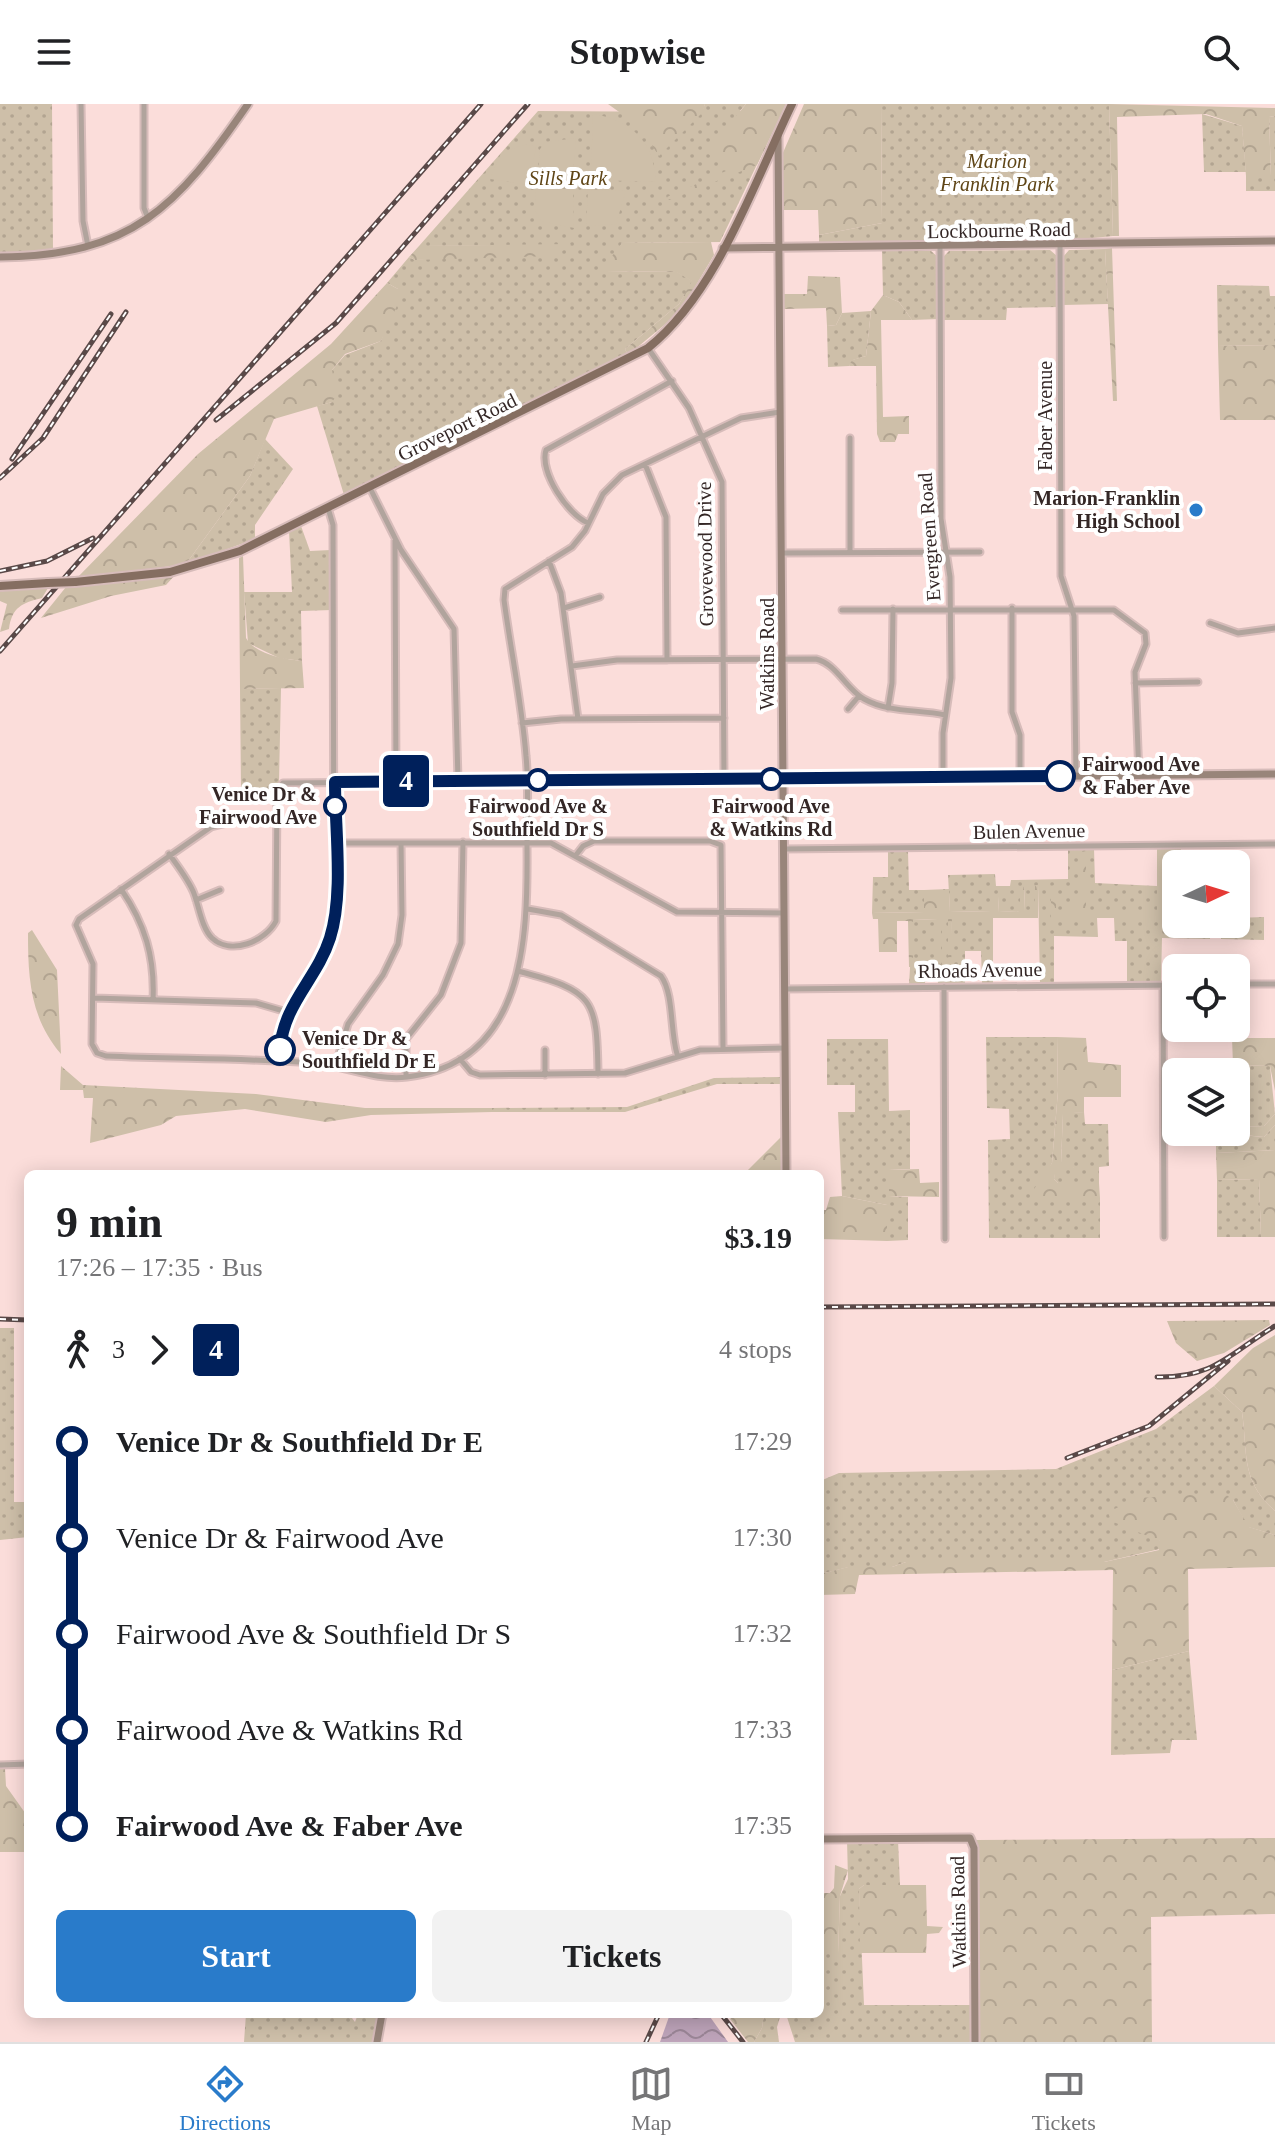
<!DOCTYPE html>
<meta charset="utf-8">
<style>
body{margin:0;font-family:"Times New Roman",serif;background:#f2f2f2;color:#202124;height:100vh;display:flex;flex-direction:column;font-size:30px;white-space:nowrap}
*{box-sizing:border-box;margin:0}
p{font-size:26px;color:#757577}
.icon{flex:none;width:44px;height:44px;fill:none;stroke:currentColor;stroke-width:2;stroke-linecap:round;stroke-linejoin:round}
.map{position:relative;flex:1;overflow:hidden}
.drawer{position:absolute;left:24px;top:1066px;width:800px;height:848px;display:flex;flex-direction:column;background:#fff;border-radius:12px;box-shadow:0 4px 20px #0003}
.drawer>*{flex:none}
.badge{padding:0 16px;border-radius:6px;font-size:28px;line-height:52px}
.needle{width:52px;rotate:86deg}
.fabs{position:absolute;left:1162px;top:746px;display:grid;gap:16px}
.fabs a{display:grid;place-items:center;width:88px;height:88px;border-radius:12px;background:#fff;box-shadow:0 4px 20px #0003;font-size:40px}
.map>.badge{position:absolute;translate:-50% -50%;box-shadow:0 0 0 4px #fff}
.legs{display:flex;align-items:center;gap:12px;height:88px;padding:0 32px;font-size:26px}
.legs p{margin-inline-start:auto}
.summary{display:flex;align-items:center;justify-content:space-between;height:136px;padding:0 32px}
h1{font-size:44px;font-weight:600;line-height:60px}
.button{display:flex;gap:16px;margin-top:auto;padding:16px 32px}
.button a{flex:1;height:92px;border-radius:12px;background:#297bca;color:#fff;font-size:32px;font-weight:600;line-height:92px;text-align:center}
.button a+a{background:#f2f2f2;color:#202124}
ul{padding:0 32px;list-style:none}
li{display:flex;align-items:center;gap:28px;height:96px;font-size:30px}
li i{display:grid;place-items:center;width:12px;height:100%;margin:0 10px;background:currentColor}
li i::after{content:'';width:20px;height:20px;margin:-10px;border:6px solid;border-radius:50%;background:#fff}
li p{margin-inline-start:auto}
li:first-child i{background:linear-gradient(#0000 50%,currentColor 0)}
li:last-child i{background:linear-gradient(currentColor 50%,#0000 0)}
header{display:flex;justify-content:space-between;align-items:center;height:104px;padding:0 32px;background:#fff;font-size:36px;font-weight:600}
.menu{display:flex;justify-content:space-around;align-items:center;height:112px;border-top:2px solid #e0e0e0;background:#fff;font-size:22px;color:#757577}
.menu a{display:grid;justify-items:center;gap:4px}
.menu .current{color:#297bca}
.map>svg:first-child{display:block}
.green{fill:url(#green-dots)}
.forest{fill:url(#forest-crowns)}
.pitch{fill:#cebfa9}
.water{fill:url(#water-waves)}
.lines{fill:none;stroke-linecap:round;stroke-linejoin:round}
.street-casing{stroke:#d7bcba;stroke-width:9}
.secondary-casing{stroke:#d7bcba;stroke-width:11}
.primary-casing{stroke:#d7bcba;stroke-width:12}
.street{stroke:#b1a49d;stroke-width:5}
.secondary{stroke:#98857a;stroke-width:7}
.primary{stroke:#856e61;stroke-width:8}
.rail-casing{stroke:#5a4948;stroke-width:5}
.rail{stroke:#fff;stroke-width:2;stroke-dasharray:6;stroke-linecap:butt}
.primary-bridge-casing{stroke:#d7bcba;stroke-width:12;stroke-linecap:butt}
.primary-bridge{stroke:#856e61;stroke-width:8}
.line-1-casing{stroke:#fff;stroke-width:18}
.line-1{stroke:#00205b;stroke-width:12}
.poi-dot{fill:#297bca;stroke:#fff;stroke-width:3}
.stop-1-dot{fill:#fff;stroke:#00205b;stroke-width:4}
.labels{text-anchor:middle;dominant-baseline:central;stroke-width:8;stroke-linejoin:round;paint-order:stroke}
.park-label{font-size:20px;font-style:italic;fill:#5f4516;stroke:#fff}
.street-label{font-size:20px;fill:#342726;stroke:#fff}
.poi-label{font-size:20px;font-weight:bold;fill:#342726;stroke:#fff;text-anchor:end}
.stop-label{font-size:20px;font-weight:bold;fill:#342726;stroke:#fff;text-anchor:start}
</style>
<header><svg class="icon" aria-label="menu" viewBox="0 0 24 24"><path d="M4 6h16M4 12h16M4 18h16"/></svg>Stopwise<svg class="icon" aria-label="search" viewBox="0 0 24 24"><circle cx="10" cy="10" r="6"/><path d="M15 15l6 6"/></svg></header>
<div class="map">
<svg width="1275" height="1938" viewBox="0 0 1275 1938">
<defs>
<pattern id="green-dots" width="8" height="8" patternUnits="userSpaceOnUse" patternTransform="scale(2)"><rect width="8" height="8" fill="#cebfa9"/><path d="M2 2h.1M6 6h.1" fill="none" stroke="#b2a491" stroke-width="1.8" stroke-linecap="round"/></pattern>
<pattern id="forest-crowns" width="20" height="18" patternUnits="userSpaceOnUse" patternTransform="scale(2)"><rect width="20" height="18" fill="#cebfa9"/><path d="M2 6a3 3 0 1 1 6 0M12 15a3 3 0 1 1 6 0" fill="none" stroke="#b2a491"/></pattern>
<pattern id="water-waves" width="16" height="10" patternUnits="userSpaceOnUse" patternTransform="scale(2)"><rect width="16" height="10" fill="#bea4ba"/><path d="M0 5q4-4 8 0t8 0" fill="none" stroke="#9b8697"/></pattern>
</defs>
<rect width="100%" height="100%" fill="#fbddda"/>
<!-- green -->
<path class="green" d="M0,0H52L53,148L0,151Z
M705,0H746L740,7L782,8L720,138L622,139L607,167L677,168L693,177L679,200L625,245L628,251L344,391L317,302L332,298V266L345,251L381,237L398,185L387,179L409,153L415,156L569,141L419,142L538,7L702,8Z
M881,0H1109L1113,132L1063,137L819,139V131L882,119Z
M1202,10L1242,22L1246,68H1204Z
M1275,12V105V87H1246V72L1271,71L1269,13Z
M1105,145L1108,200L1063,201V153L1069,146Z
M1050,146L1057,152L1059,203L1007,204L1006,216H943V153L949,147Z
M882,147H931L938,153L939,215L912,216L899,198L883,191Z
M1217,181L1269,182L1270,192H1275V241L1218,242Z
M871,207L866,252L853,256L849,262L828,263L827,222L836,221L842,209Z
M265,335L293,365L255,421V435L186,460L250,372Z
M301,422L310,447L331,446L332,506L301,507L302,557L279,554L248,539L244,488H292L289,427Z
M281,584L279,678L273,686H241L240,585Z
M1068,744H1094L1095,779L1157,782L1158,808H1086V748L1082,800L1067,810H1056V782L1051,813L1097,814L1098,833L1054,832V879L1040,880L1038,781L1035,782L1036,807H1025L1024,782H1020L1021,807L999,808L998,793L991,807L950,808L948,771L995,770L996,782H1010L1011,776L1068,775Z
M888,747H908L909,786H924V808L872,809L873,773H888Z
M1264,813V836L1221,835L1222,820H1236V814Z
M941,814H948V878L952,814H993V879H982L981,847H965V880L938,881L937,859H926L925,880H909L913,816L937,815V858L941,859Z
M1114,814H1176V820H1210V835L1162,834L1161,877L1127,878V837H1115Z
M986,933H1057L1058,987L1052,1059L1035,1094H1100V1134H989L988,1036L1010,1035L1009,1005L987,1004Z
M827,935H888L889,1007L910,1006V1065L889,1066V1092L908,1093V1136L887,1137V1101L842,1092L838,1008H855V981H827Z
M1233,961L1270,962L1275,1010L1264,1022L1236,1023V968H1233Z
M780,973V980H717L625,1008H492V1004L627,1003L714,974Z
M1084,1008L1085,1020H1108L1109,1062L1099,1063V1079H1058L1054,1075L1055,1065L1074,1064L1061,1059L1063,1009Z
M1275,1021V1046L1216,1049V1029L1264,1033Z
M1259,1075L1261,1133H1217V1076Z
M0,1224H14V1398H28V1433L0,1436Z
M1214,1282L1242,1308C1248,1349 1240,1376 1275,1407V1431L1248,1423L1233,1396L1138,1394L1160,1437V1445L1104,1458H906L892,1463H849L820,1470V1377L839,1369L1056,1365L1156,1325Z
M1189,1547L1197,1636H1172L1170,1649L1111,1651L1112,1566Z
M847,1736H898L900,1781H864L859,1785L864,1901H972L973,1938H795L786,1910H820V1849H838L840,1792L848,1775Z
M246,1910H349L355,1918L358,1910H379L374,1938H244Z
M764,1910H781L777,1923L779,1938H754L762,1924Z"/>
<!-- forest -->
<path class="forest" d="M608,0H705L703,8L659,52L640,23Z
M746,0H786L757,61L669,96L667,93L726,67L728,63L707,49Z
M804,0H881L882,119L819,131L818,106H782V51Z
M1109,0L1275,4V12L1269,13L1271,72H1246L1242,22L1206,10L1117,13L1119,132H1113Z
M711,138L714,151L680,208L628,251L625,245L679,200L692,177L676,168L606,167V160L622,139Z
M571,140L556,152L415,156L409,153L419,142Z
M1112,144L1117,297H1113L1105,145Z
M808,172L840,173L842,209L836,221L827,222L826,204L784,205V190H807Z
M387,179L398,185L400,195L381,237L345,250L332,266L337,291L332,298L274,315L250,372L186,460L76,475L198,350L331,240Z
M883,191L899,198L912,216H881L883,313L909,312V330H898L895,338H880L877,330L876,262H849L852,256L866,252L871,207Z
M1275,241V316H1220L1218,242Z
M243,452L246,534C256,551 284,555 302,557L304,584L240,585L239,454Z
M175,471L166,481L111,492L41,514L66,483Z
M48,484L42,494C22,499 12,503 9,525L0,528L7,500L0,497V486Z
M1157,745H1181V760H1176V814H1051V782L1056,781V810H1067V800H1082V748L1086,747V808H1157Z
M1035,781H1038V814H952L951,878H948V814H941V860L937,859V815L913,816V863H909L908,817H897V848H879L878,815H873L872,809L924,808V786L949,785L950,808L991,807V793L998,792L999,808L1020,807V782H1024L1025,807H1035Z
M32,826L57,866L61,950C30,914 28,874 28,829Z
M1057,933L1086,934L1088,958L1121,961V993H1084V1008L1063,1010L1061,1058L1073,1061L1074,1065H1056L1054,1075L1058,1079H1099L1100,1094H1035L1032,1088L1052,1059L1058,987Z
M1232,934H1275V987L1270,962L1233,961Z
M61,962L83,981L256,990L365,1004H492V1008L371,1011L326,1018L245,1005L176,1012L161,1021L90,1039L93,994H84L83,986H60Z
M1275,1010V1021L1264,1033L1213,1028H1236V1023L1264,1022Z
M783,1031V1070H744Z
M1275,1046V1133H1261L1259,1075L1217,1076L1216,1049Z
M919,1065L920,1079L939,1078V1093L889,1092V1066Z
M842,1092L887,1101V1137L820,1135V1106H826L830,1093Z
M1269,1216L1270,1221L1224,1249L1197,1257L1176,1239L1167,1217Z
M1275,1231V1407C1240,1376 1248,1349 1242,1308L1214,1282L1253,1244Z
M1224,1389L1233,1396L1249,1423L1275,1431V1463L1188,1465L1189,1547L1112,1566L1113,1466L859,1471L855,1490L820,1491V1470L848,1463H892L906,1458H1104L1159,1446L1160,1437L1111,1417L1108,1408L1138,1394Z
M0,1664H5L6,1682L28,1713V1748H0Z
M1275,1734V1810L1151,1813L1152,1938H980L976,1736Z
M835,1761L848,1766L840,1792L838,1849H820V1789H830L834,1784Z
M864,1781H926L927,1822L943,1823L939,1829L927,1830L926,1849H860L859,1785Z
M737,1910H764L762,1924L754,1938H748L730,1915Z"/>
<!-- pitch -->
<path class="pitch" d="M593,10C632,16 654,38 656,78L597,76L591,69Z
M576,34L573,72H538L540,45L545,38Z
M526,40L536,43L529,81L490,75L501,49Z
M535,84L573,85L574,124L541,117L536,108Z
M588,86L626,87L616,120L586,122Z"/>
<!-- water -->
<path class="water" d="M670,1910H708L728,1938H660Z"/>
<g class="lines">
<!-- street casing -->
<g class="street-casing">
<path id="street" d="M81,0L83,117L88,142
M144,0V104L148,114
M1060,141L1061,472L1074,512L1076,672
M940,143L941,415L950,473L951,574L943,629V673
M648,244L689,304L722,378L724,675
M850,334V447
M645,360L666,413L667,556
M370,384L401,446L454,525L458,677
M588,419C568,411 539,368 546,346L672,277
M395,436L396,677
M782,449L980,448
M549,457L561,489L578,615
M564,504L600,493
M1012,504V608L1020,631V673
M842,506H1114L1145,529L1146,540L1135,568L1139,672
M1210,519L1238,529L1275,524
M572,562L617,556L816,555C837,560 846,585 864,595C889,609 918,605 945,611
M1135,579L1198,578
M888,604L892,579L893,505
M848,605L859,592
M522,619L561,615L724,614
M277,716H240L211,723L79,815L76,821L93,860L92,940L97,949L106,952C174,955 243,954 311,959C343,961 374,977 407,973C525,959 528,835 527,742C527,712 529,682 526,652C522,600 511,548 504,496L505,485L572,443L585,427L603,390L622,371L741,314L780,308
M335,739H551L677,808L784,809
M784,745L1275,740
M169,750C178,762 187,774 193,787C199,801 201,823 212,834C231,852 266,837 276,817L277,688L283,679L783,675
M576,751L583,742L594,737H710L721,741L723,944
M121,785C145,820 155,853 153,896
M196,796L220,786
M528,805L561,811L661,872C674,890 670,927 677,950
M518,867C594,887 597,894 598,970
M1236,880H1275
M1163,881L1164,1133
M944,883L945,1135
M785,885L1176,881
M94,894L256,899L287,908
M545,946V971
M460,955L471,968L480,971L625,969L700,946L785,944
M279,958C281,891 322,875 334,817L333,421L328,404
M335,963L348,920L383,871L398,840L402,811L401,739
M406,973V935L441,891L461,839L463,738
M0,1661L28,1660"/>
</g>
<!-- secondary casing -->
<g class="secondary-casing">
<path id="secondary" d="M778,32L786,1070
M723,144L1275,137
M0,153C132,152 177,103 248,0
M784,675L1275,670
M820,1735L970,1734L974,1744L975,1938
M377,1938L382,1910"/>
</g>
<!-- primary casing -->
<g class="primary-casing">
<path id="primary" d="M75,478L170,468L240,447L648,244C717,189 754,79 792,0
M0,482L48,479"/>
</g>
<!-- street -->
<use href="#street" class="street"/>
<!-- secondary -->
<use href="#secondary" class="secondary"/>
<!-- primary -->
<use href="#primary" class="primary"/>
<!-- rail casing -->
<g class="rail-casing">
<path id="rail" d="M216,316L336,219L528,0
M12,355L111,210
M0,374L43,334L126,208
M0,467L47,457L93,434
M0,547L481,0
M820,1203L1275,1200
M0,1215L28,1216
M1157,1273C1215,1274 1230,1249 1275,1222
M1067,1354L1149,1322L1228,1257
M721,1910L743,1938
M646,1938L659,1910"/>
</g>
<!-- rail -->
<use href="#rail" class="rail"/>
<!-- primary-bridge casing -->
<g class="primary-bridge-casing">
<path id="primary-bridge" d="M48,479L75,478"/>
</g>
<!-- primary-bridge -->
<use href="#primary-bridge" class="primary-bridge"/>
</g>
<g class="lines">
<!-- line-1 casing -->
<g class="line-1-casing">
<path id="line-1" d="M280,946C283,900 317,875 330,834C344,790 335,725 335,678L1060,672"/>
</g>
<!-- line-1 -->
<use href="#line-1" class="line-1"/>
</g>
<!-- markers -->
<circle class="poi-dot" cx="1196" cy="406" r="8"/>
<g class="stop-1-dot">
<circle cx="1060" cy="672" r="14"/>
<circle cx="771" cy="675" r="10"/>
<circle cx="538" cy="676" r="10"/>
<circle cx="335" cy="702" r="10"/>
<circle cx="280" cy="946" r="14"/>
</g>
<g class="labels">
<!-- park labels -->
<g class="park-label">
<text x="997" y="57">Marion<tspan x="997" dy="23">Franklin Park</tspan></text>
<text x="568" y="74">Sills Park</text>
</g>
<!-- street labels -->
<g class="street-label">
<text transform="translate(999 126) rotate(-1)">Lockbourne Road</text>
<text transform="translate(1045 312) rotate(-90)">Faber Avenue</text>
<text transform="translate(457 323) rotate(-26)">Groveport Road</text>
<text transform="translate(929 433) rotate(-94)">Evergreen Road</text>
<text transform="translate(705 450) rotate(-91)">Grovewood Drive</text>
<text transform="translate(767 550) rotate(-90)">Watkins Road</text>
<text transform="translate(1029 727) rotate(-1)">Bulen Avenue</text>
<text transform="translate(980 866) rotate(-1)">Rhoads Avenue</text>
<text transform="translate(958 1808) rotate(-91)">Watkins Road</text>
</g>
<!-- poi labels -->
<g class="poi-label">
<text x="1180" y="394">Marion-Franklin<tspan x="1180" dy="23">High School</tspan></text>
</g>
<!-- stop labels -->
<g class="stop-label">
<text x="1082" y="660">Fairwood Ave<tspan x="1082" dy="23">&amp; Faber Ave</tspan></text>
<text x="317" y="690" text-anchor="end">Venice Dr &amp;<tspan x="317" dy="23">Fairwood Ave</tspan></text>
<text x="538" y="702" text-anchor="middle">Fairwood Ave &amp;<tspan x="538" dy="23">Southfield Dr S</tspan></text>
<text x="771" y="702" text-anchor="middle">Fairwood Ave<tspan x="771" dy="23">&amp; Watkins Rd</tspan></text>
<text x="302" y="934">Venice Dr &amp;<tspan x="302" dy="23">Southfield Dr E</tspan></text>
</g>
</g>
</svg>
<div class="fabs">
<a><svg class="needle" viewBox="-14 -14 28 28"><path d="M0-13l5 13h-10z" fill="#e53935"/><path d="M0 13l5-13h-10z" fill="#757577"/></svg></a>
<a><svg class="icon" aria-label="locate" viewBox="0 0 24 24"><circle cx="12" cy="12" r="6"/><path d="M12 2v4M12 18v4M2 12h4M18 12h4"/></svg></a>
<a><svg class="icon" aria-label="layers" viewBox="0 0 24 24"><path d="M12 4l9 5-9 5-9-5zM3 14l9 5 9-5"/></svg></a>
</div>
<b class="badge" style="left:406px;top:677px;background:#00205b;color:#fff">4</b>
<section class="drawer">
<div class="summary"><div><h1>9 min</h1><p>17:26 – 17:35 · Bus</p></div><b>$3.19</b></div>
<div class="legs"><svg class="icon" aria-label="walk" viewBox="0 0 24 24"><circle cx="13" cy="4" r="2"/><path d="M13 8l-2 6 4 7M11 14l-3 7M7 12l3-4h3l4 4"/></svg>3<svg class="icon" aria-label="forward" viewBox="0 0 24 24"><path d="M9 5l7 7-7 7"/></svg><b class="badge" style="background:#00205b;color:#fff">4</b><p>4 stops</p></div>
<ul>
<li><i style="color:#00205b"></i><b>Venice Dr &amp; Southfield Dr E</b><p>17:29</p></li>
<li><i style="color:#00205b"></i><span>Venice Dr &amp; Fairwood Ave</span><p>17:30</p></li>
<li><i style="color:#00205b"></i><span>Fairwood Ave &amp; Southfield Dr S</span><p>17:32</p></li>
<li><i style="color:#00205b"></i><span>Fairwood Ave &amp; Watkins Rd</span><p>17:33</p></li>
<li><i style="color:#00205b"></i><b>Fairwood Ave &amp; Faber Ave</b><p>17:35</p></li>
</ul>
<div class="button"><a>Start</a><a>Tickets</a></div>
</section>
</div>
<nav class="menu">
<a class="current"><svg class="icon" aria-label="directions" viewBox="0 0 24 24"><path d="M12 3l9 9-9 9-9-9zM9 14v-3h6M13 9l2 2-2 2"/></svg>Directions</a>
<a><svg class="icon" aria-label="map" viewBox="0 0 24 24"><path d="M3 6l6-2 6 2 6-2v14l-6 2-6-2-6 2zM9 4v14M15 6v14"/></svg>Map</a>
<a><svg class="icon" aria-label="tickets" viewBox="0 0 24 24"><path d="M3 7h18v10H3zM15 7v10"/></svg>Tickets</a>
</nav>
